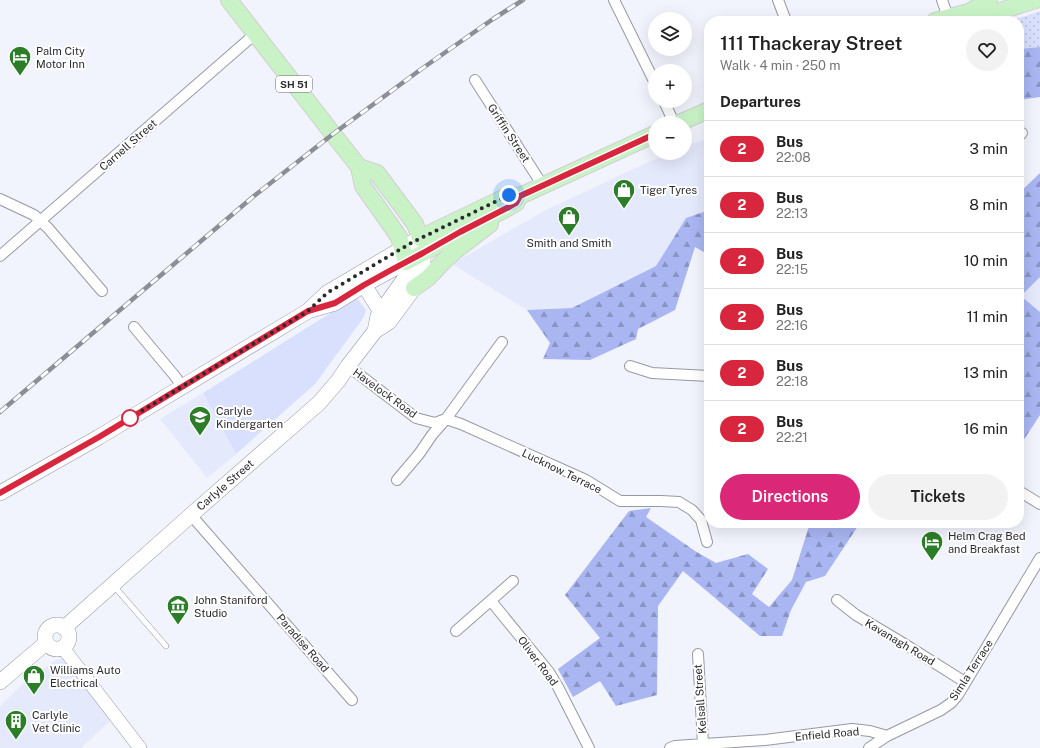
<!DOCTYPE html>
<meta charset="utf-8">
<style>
body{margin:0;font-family:"Public Sans",sans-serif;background:#f2f2f2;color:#222;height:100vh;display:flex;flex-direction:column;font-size:15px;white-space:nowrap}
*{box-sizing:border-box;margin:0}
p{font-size:13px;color:#767676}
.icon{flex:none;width:22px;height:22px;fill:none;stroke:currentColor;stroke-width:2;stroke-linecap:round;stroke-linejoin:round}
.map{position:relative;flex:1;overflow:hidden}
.details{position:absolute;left:704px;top:16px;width:320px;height:512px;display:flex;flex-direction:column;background:#fff;border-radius:16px;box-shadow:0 4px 16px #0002}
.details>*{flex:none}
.badge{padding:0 8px;border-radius:13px;font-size:14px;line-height:26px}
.controls{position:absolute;left:648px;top:12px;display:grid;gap:8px}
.controls a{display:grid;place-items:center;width:44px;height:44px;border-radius:50%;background:#fff;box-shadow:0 4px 16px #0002;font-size:20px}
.you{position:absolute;width:20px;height:20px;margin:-10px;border:3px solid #fff;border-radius:50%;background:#1a73e8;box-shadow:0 0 0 6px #1a73e833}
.map>.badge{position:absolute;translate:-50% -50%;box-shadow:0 0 0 2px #fff}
h2{padding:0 16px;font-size:15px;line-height:36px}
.round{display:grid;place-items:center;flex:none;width:42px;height:42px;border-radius:21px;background:#f2f2f2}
.overview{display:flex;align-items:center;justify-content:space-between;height:68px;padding:0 16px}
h1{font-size:19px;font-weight:600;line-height:30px}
.action{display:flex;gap:8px;margin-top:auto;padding:8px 16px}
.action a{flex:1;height:46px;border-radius:24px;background:#db2777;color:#fff;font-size:16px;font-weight:600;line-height:46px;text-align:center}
.action a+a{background:#f2f2f2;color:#222}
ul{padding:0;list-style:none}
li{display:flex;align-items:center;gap:12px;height:56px;padding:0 16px;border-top:1px solid #e0e0e0}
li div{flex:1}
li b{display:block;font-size:15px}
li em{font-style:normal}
li .badge{min-width:44px;font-weight:700;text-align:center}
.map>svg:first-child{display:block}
.built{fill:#e5e9fc}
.grass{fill:url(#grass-dots)}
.forest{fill:url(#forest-firs)}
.park{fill:#d9e0fd}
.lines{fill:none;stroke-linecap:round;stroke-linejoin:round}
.service-casing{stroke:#9699a3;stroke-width:6}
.minor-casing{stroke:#9699a3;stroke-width:12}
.tertiary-casing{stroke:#9699a3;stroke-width:14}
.secondary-casing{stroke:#9699a3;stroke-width:16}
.primary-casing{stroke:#d0d0d1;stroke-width:18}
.service{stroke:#fff;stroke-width:5}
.minor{stroke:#fff;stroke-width:10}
.tertiary{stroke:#fff;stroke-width:13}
.secondary{stroke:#fff;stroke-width:15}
.primary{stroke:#caf2c7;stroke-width:16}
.rail-casing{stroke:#8c8e95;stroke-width:4.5}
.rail{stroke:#fff;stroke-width:3;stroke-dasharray:9;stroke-linecap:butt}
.line-casing{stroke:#fff;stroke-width:9}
.line{stroke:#d7263d;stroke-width:6}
.walk{stroke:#2a2b30;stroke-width:4;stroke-dasharray:0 7.2}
.stop-dot{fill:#fff;stroke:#d7263d;stroke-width:2}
.labels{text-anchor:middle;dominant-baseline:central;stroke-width:4;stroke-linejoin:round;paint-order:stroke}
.shield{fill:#fff;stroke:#6a6b6e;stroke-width:1}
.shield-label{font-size:10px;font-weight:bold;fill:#2a2b30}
.poi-label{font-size:11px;fill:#2a2b30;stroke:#fff;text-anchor:start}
.street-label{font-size:11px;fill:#2a2b30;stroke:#fff}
</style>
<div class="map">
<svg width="1040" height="748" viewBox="0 0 1040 748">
<defs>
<pattern id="grass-dots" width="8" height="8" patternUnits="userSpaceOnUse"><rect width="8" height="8" fill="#d9e0fd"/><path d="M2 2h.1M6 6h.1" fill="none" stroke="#bac0d9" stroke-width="1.8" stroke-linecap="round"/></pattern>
<pattern id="forest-firs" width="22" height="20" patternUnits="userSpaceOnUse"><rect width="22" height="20" fill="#a9b6f2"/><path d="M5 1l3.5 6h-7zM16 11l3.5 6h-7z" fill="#8a94c4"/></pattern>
</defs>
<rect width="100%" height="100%" fill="#f1f4fd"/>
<!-- built -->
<path class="built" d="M709,138V210L686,218L656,266L572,308L527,310L452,264L544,211L646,163L671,153H685V147Z
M1040,277V312L1021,296Z
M203,393L236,454L207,478L160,419Z
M58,659H63L111,720L81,748H0V706L28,679Z"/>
<!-- grass -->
<path class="grass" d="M1040,11V47L1019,49V21H1011Z"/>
<!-- forest -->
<path class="forest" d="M1040,47V97L1019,100V49Z
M1040,173V277L1021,296L1040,312V415L1019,447V193Z
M709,210V255L695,247L675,310L638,329L636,339L590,360L543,359L550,343L527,310L572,308L656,266L686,218Z
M651,508L646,517L695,551L716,563L748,554L768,569L752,594L769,607L792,580L810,523H860L825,576L806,582L791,610L782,636H760L683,571L658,606L657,695L616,706L600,681L573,697L558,669L600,638L565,595L629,511Z"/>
<!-- park -->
<path class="park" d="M356,297L366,310L364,317L315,384L236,454L203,393Z"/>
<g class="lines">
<!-- service casing -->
<g class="service-casing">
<path id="service" d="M114,586L166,646"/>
</g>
<!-- minor casing -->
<g class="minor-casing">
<path id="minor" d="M614,0L655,83
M778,0L786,21
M942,0L948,17
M475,80L543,186
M664,101L674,123
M1019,136L1022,133
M0,199L34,215L48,228L102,291
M0,256L255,34
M134,327L174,375L183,387
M348,366L416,418L435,423L446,419L502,342
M630,366L652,373L709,376
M397,480L419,454L432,435L446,419L461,424L586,480L620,501H661L679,502L692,510L701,520L707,542
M1019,491L1040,504
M191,515L352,700
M837,600L856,615L906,645L965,682
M491,601L549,672L558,687L589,748
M456,631L513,581
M698,654L703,744
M670,748L675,746L765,740L852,729L870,731L887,736
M869,748L887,736L941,710L951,703L958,695L1040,558"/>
</g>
<!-- tertiary casing -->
<g class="tertiary-casing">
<path id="tertiary" d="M63,648L140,748"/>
</g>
<!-- secondary casing -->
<g class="secondary-casing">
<path id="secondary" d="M364,285L381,312
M311,310L335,303L364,285L406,262L408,271L405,278L378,316L375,331
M0,493L99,437L308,311L327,293L420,238L423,253V262L420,274L414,288L389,322L375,331L348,366L338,381L319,403L191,515L64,628
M45 637a12 12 0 1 1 24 0a12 12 0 1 1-24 0Z
M0,682L46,643"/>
</g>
<!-- primary casing -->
<g class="primary-casing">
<path id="primary" d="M229,0L333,134L359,167L363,186L399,237L406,262L423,253L460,232L502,211L516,203L520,196
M969,12H997L1036,0
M935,21L969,12L989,0
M679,123L709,110
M359,167L377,173L415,224L420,238L497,201L509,195L520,196L655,134
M414,288L428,278L443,262L455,251L490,224"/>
</g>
<!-- service -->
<use href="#service" class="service"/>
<!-- minor -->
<use href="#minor" class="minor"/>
<!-- tertiary -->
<use href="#tertiary" class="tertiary"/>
<!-- secondary -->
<use href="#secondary" class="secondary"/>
<!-- primary -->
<use href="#primary" class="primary"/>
<!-- rail casing -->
<g class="rail-casing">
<path id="rail" d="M0,412L254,196L333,134L420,70L493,19L523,0"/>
</g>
<!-- rail -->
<use href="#rail" class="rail"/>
</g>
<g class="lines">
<!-- line casing -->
<g class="line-casing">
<path id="line" d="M0,493L99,437L308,311L335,303L364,285L391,270L423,253L460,232L509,207L516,203L520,196L655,134"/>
</g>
<!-- line -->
<use href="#line" class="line"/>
<!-- walk -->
<path class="walk" d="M130,418L308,311L327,293L411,243L509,195"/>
</g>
<!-- icons -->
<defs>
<g id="hotel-pin" transform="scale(1.15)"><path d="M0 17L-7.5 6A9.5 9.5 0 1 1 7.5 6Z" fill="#2b7d27" stroke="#fff"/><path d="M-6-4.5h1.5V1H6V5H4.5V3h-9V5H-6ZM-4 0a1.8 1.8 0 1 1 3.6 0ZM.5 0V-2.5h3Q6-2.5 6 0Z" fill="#fff"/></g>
<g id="shop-pin" transform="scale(1.15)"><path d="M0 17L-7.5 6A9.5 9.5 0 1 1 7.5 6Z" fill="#2b7d27" stroke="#fff"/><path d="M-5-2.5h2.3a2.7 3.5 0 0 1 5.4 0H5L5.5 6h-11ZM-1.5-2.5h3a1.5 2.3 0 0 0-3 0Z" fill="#fff"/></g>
<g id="school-pin" transform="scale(1.15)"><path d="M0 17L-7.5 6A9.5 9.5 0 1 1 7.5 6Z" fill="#2b7d27" stroke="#fff"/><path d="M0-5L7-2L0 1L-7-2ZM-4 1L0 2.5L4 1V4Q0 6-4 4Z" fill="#fff"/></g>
<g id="museum-pin" transform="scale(1.15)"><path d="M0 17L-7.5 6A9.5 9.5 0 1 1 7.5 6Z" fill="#2b7d27" stroke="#fff"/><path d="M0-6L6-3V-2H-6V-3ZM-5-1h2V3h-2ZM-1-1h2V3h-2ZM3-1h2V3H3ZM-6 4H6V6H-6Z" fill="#fff"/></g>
<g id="building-pin" transform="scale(1.15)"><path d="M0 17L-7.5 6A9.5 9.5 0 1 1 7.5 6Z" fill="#2b7d27" stroke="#fff"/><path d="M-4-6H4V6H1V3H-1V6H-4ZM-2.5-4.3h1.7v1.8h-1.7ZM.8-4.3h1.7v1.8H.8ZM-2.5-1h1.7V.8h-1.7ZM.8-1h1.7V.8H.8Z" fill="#fff"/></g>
</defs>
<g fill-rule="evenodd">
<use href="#hotel-pin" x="20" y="57"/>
<use href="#shop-pin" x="624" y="190"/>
<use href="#shop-pin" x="569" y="217"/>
<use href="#school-pin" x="200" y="417"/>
<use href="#hotel-pin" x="932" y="542"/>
<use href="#museum-pin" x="178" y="606"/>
<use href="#shop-pin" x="34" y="676"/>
<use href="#building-pin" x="16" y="721"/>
</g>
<!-- markers -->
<circle class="stop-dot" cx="130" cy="418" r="8"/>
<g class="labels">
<!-- shield labels -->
<rect class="shield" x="276" y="76" width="36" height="16" rx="3"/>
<g class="shield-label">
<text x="294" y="84">SH 51</text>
</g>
<!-- poi labels -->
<g class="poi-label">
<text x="36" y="51">Palm City<tspan x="36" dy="13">Motor Inn</tspan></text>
<text x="640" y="190">Tiger Tyres</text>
<text x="569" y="243" text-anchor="middle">Smith and Smith</text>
<text x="216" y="411">Carlyle<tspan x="216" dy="13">Kindergarten</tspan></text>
<text x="948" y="536">Helm Crag Bed<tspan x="948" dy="13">and Breakfast</tspan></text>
<text x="194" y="600">John Staniford<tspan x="194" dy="13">Studio</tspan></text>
<text x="50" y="670">Williams Auto<tspan x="50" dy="13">Electrical</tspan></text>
<text x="32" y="715">Carlyle<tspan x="32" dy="13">Vet Clinic</tspan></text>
</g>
<!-- street labels -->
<g class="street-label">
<text transform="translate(509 133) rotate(57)">Griffin Street</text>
<text transform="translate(128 145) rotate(-41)">Carnell Street</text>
<text transform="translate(385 393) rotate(36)">Havelock Road</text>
<text transform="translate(562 471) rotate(26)">Lucknow Terrace</text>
<text transform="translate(225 485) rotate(-41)">Carlyle Street</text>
<text transform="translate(900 642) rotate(31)">Kavanagh Road</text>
<text transform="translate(303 643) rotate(49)">Paradise Road</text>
<text transform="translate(538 661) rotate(53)">Oliver Road</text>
<text transform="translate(971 670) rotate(-57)">Simla Terrace</text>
<text transform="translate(700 699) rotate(-94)">Kelsall Street</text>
<text transform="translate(827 734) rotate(-5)">Enfield Road</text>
</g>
</g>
</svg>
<div class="controls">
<a><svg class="icon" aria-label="layers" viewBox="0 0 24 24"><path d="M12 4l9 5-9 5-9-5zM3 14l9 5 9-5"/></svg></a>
<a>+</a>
<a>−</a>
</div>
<div class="you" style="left:509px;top:195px"></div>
<section class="details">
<div class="overview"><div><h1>111 Thackeray Street</h1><p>Walk · 4 min · 250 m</p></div><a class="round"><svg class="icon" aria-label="heart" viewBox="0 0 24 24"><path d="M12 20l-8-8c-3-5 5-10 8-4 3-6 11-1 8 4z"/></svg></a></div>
<h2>Departures</h2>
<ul>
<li><span class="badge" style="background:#d7263d;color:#fff">2</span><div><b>Bus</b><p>22:08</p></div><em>3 min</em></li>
<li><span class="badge" style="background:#d7263d;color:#fff">2</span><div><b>Bus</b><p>22:13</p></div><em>8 min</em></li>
<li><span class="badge" style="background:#d7263d;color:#fff">2</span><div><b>Bus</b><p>22:15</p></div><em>10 min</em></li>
<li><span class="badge" style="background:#d7263d;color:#fff">2</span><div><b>Bus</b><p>22:16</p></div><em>11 min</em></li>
<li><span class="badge" style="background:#d7263d;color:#fff">2</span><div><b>Bus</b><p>22:18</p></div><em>13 min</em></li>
<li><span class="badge" style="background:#d7263d;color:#fff">2</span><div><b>Bus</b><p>22:21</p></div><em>16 min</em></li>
</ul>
<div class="action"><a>Directions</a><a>Tickets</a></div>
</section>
</div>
